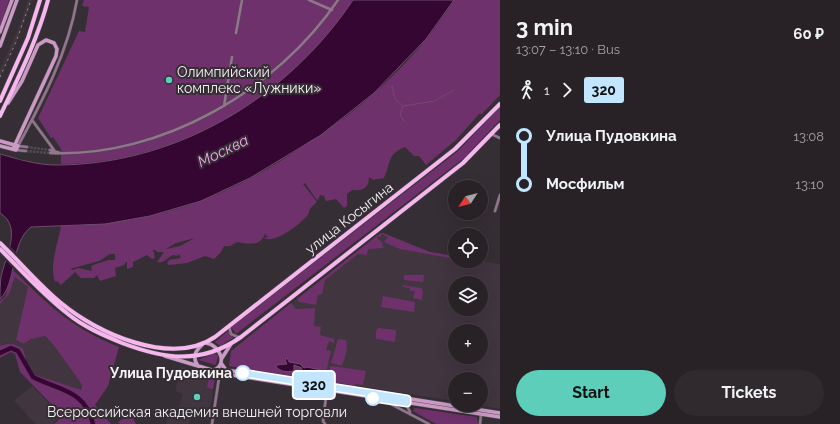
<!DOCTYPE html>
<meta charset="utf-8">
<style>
body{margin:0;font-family:Raleway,sans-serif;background:#302a2f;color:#f1f3f6;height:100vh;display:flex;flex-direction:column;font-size:15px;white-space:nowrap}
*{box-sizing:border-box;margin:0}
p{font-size:13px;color:#a5a4a7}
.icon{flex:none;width:22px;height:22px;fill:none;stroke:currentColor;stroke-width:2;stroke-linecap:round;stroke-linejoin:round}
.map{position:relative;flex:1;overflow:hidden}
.side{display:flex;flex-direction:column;background:#282227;width:340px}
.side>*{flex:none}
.badge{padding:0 8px;border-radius:3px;font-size:14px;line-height:26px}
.needle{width:26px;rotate:234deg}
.buttons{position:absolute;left:448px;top:180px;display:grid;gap:8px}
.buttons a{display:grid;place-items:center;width:40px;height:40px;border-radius:50%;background:#282227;box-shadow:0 4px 16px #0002,0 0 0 1px #443f44;font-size:20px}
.map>.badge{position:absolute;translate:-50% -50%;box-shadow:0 0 0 2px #fff}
.legs{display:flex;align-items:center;gap:6px;height:44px;padding:0 16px;font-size:13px}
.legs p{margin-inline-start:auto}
.overview{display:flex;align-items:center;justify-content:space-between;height:68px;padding:0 16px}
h1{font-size:22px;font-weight:700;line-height:30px}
.cta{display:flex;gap:8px;margin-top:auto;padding:8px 16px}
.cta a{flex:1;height:46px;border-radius:24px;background:#5cceba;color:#111;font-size:16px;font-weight:700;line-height:46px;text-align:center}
.cta a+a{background:#302a2f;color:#f1f3f6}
ul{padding:0 16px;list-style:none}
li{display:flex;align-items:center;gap:14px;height:48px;font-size:15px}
li i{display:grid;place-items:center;width:6px;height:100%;margin:0 5px;background:currentColor}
li i::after{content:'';width:10px;height:10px;margin:-5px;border:3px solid;border-radius:50%;background:#282227}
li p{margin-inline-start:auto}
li:first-child i{background:linear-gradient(#0000 50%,currentColor 0)}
li:last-child i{background:linear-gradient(currentColor 50%,#0000 0)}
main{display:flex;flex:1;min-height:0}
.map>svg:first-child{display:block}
.built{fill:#41353f;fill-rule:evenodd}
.green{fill:#6f316b;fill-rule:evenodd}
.water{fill:#360633;stroke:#6f4c6d}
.pier{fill:#352e34}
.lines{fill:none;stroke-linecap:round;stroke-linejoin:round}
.stream{stroke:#6f4c6d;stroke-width:1}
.river{stroke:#360633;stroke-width:4.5}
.street-tunnel{stroke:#524b51;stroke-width:2.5;stroke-dasharray:2.5 1;stroke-linecap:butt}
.street-casing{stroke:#50494f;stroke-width:3.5}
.secondary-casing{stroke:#50494f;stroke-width:4.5}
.primary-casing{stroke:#50494f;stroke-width:5}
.street{stroke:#92748f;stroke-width:2.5}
.secondary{stroke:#ca9ac5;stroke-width:3.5}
.primary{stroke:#f5b7ee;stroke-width:4}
.rail{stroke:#938d92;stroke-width:1;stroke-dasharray:2 4;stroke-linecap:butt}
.line-1-casing{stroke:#fff;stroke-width:9}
.line-1{stroke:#c2e6ff;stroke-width:6}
.poi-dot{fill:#5cceba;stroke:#352e34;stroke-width:1.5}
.stop-1-dot{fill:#fff;stroke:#c2e6ff;stroke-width:2}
.labels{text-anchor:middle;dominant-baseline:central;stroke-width:4;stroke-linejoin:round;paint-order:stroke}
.poi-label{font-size:14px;fill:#f5f1f4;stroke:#352e34;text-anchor:start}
.street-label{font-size:14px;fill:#f5f1f4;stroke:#352e34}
.stop-label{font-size:14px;font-weight:bold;fill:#f5f1f4;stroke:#352e34;text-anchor:end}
.water-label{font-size:15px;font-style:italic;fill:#fba1f3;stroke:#352e34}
</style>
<main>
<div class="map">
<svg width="500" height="424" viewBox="0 0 500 424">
<rect width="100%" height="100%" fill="#352e34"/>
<!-- built -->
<path class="built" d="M28,0H32L28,12L18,39L0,78V70L19,27Z
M383,233L430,252L455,256V261H481L500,264V409L478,405H481V379H455V401L229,366L231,351L379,234ZM455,283H481V309H455ZM455,331H481V357H455Z
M15,277L28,287L16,340L24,344L31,339L44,336L55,347L82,385L80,390L33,374L29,370L27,359L6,343L0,346V304L9,294Z
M182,367L215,377L209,420L191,417L189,424H166L168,416L175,417L183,394L175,391Z
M32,386L61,415L53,424H35L14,400Z"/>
<!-- green -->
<path class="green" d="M0,0H9L0,27Z
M84,0H352C347,14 332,29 322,41C256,116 160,163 61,164V149L53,137L51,138L38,118L79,31L85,32L89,7L82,6Z
M454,0H500V95L482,114H479L456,140L426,165L419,156H414L405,147C387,154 391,163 384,178L373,180L369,177C369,188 363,191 352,190L347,194V206L344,208L336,199L326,201L324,196L320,195L318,200L316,199L305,183L303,184L317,202C315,204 312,206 310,209C308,212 309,215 306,217C299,225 274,244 264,238L268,237L265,234C260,247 248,244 237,242L230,246H224L221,252L214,259L205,256L187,263L169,265L167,264L169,260L181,258L179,254L177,256L173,255C166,258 164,264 157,262L164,252H158L153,249L155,258L152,259L147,255L133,262V267L127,269V261L124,265L115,268L116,276L100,281L97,275L94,278H81L75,272L61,285L57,281L55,282C49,265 58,244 61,226C101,225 141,220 180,208C226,194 273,168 313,139C324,131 336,124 348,115C388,84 427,44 454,0ZM195,238L180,246L166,249L176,243ZM110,254H115V260H109L93,265L91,267L92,271L78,268L73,270L70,269L99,261Z
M500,107V120L464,158L236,334L231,327L458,151Z
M383,233L430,252L455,256V259L400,249L384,242L388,237L382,234L380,238L379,236L377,238L383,243L382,246L384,248L368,249L367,255L358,254L325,280L322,294L318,295L316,305L299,302L297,299L379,234Z
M13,270C48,305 73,329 119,347L108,386L95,405L111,424H54L63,416L20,372L15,354L11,352L0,358V346C10,342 15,344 23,349L29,370L33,374L81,390L82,385L55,347L45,336L31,339L24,344L16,340L28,287L15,277L9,294L0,304V301L5,297Z
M425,270L423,282L404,280V275H424Z
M403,285L421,288L423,291L422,300L413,298L415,291H410V288L403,287Z
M383,296L415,302L414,312L381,307Z
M291,303L296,309L315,308L314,326L321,327L320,335L334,339V343L329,341L326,350L331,351L324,381L229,366L231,351ZM280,364H300L304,368L320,370L318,378L302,371L301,366L293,364L283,372L276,367Z
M378,328L396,330L395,342L376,339V331Z
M228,331L233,338L220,346L215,342Z
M338,339L346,340C348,346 346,358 342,364L343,366L331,363Z
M215,353L218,356L216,365L198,360Z
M332,366L366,371L363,385L355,384V386L327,381L330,367Z
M209,377L215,378L213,389L207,388Z
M415,408L477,417L478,424H436L413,411Z
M131,414L136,424H120L118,422Z"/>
<!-- water -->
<path class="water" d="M353,0H454L426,39L374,93L321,135L250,178L201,201L150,216L105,224L31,227C10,243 17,283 0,299C0,292 0,285 1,277C5,257 23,227 0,213V154C18,159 37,165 56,165C175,165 287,99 353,0Z
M287,358L289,362L300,364L304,368L307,367L320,370L318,378L298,375V371H301L302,368L294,365V371C286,372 282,372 276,367L277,365L287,364L285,360Z"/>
<!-- pier -->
<path class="pier" d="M17,158L52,162L56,164L17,159Z
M8,244L19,255L14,269L4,259Z"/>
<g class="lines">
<!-- stream -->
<path class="stream" d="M392,86L395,99L403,106L400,115L404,121
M403,106L435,101L454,90"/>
<!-- river -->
<path class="river" d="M0,353L11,348L18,351L33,377C58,390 86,390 93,424"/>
<!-- street-tunnel -->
<path class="street-tunnel" d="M27,147L50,150
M26,151L50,153"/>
<!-- street casing -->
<g class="street-casing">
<path id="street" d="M309,0L332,10
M236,33L242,0
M224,106L232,57
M32,120L54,150
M491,134L500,138
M27,147L18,146C43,100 68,52 77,0
M16,150L26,151
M50,150L60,153
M50,153C161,158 277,90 338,0
M495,211L500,195
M229,326L231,334L238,337
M383,400L429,424
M407,402L408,408L410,412
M212,424L221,365
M325,424L323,421L327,389
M480,424L481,415"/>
</g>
<!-- secondary casing -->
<g class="secondary-casing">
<path id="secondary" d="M0,32L12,0
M0,46L17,0
M8,103L22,81L38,45L46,40L54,43L57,49L56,56L13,149
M0,141L18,146L16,150L0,146
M206,343C220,345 229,365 212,371
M165,356L225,374L500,417
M222,358L231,344
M221,363L226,370L500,413
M198,366C192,358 195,351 202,345"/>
</g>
<!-- primary casing -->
<g class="primary-casing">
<path id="primary" d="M0,101L28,38L40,0
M0,116C18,78 37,41 48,0
M0,243C20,262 39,285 61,303C97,333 171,367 215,337L455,149L500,104
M0,249C22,271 43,295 68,314C84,327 103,335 122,343C164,359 201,365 241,337L463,163L500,125"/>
</g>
<!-- street -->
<use href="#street" class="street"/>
<!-- secondary -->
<use href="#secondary" class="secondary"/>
<!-- primary -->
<use href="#primary" class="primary"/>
<!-- rail -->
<path class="rail" d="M0,77L16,42L31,0"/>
</g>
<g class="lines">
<!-- line-1 casing -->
<g class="line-1-casing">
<path id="line-1" d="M243,373L407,399V403L373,398"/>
</g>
<!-- line-1 -->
<use href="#line-1" class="line-1"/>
</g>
<!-- markers -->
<g class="poi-dot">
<circle cx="169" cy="80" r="4"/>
<circle cx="197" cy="397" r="4"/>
</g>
<g class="stop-1-dot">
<circle cx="243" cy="373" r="7"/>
<circle cx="373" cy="398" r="7"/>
</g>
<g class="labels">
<!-- poi labels -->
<g class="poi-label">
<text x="177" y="72">Олимпийский<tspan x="177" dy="16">комплекс «Лужники»</tspan></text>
<text x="197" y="412" text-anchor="middle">Всероссийская академия внешней торговли</text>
</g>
<!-- street labels -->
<g class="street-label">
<text transform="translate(349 218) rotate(-38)">улица Косыгина</text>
</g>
<!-- stop labels -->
<g class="stop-label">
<text x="232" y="373">Улица Пудовкина</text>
</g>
<!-- water labels -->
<g class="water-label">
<text transform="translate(223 151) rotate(-26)">Москва</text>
</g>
</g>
</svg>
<div class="buttons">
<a><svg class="needle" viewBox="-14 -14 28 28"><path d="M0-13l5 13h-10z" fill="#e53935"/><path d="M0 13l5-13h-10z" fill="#a5a4a7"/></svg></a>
<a><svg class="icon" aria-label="locate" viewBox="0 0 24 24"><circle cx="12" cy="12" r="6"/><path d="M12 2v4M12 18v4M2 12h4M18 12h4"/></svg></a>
<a><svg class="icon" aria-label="layers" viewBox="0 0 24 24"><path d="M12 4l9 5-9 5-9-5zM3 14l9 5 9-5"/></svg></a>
<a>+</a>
<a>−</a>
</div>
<b class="badge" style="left:314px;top:385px;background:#c2e6ff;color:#111">320</b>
</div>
<section class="side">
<div class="overview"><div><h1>3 min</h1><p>13:07 – 13:10 · Bus</p></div><b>60 ₽</b></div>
<div class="legs"><svg class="icon" aria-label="walk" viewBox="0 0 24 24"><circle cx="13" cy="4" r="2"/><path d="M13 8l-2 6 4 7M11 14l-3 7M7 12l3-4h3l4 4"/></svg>1<svg class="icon" aria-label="forward" viewBox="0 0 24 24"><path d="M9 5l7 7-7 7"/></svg><b class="badge" style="background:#c2e6ff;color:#111">320</b></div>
<ul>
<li><i style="color:#c2e6ff"></i><b>Улица Пудовкина</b><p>13:08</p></li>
<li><i style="color:#c2e6ff"></i><b>Мосфильм</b><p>13:10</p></li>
</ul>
<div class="cta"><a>Start</a><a>Tickets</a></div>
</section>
</main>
